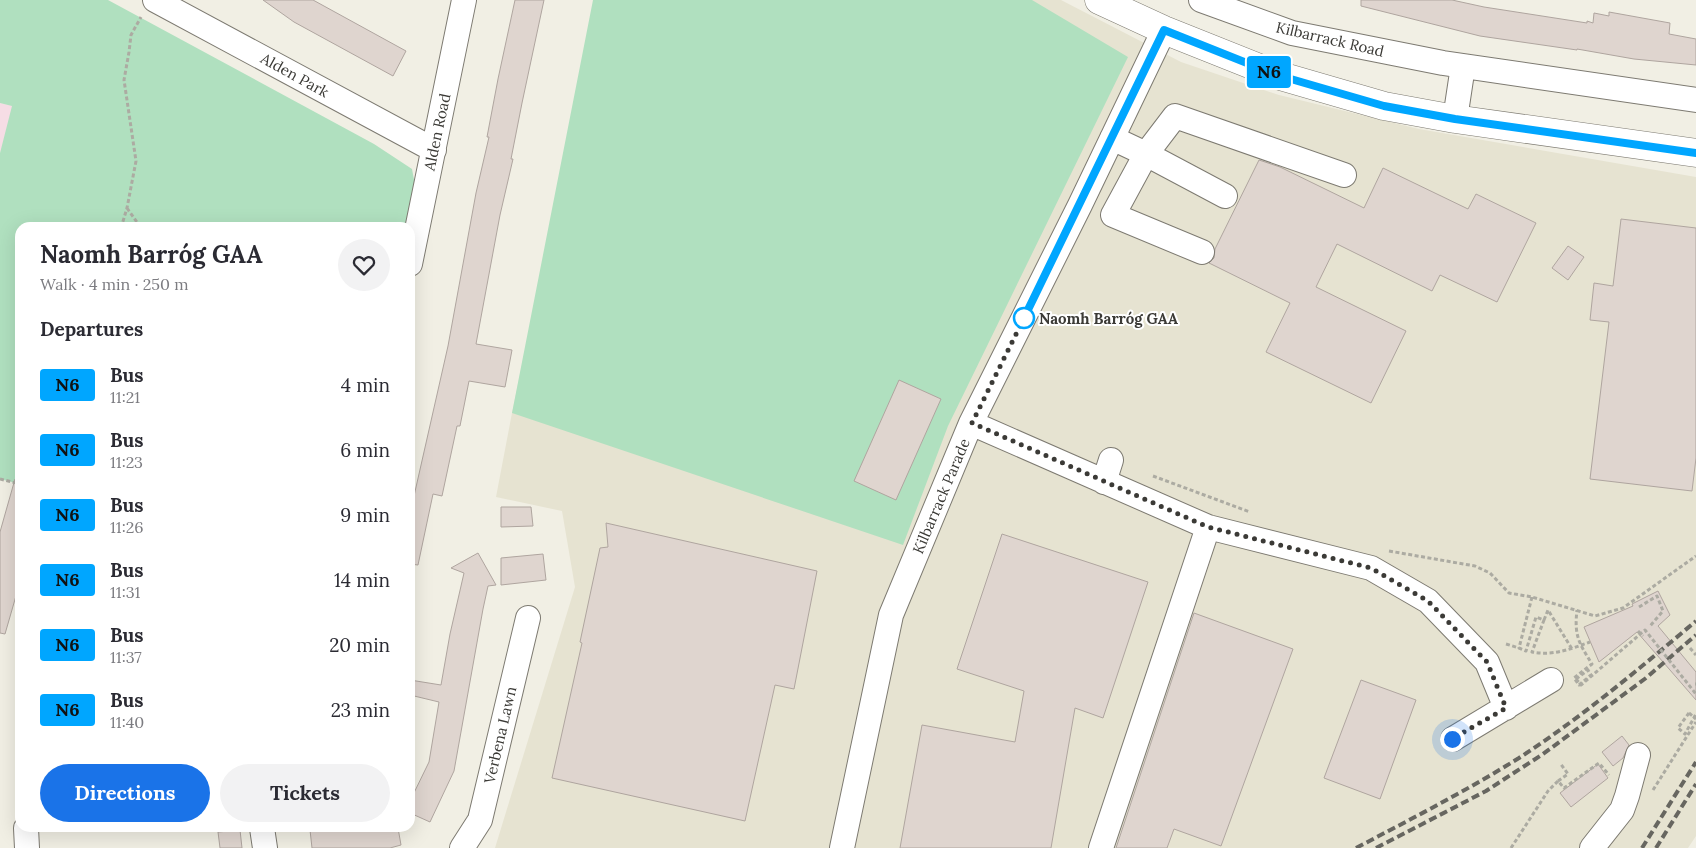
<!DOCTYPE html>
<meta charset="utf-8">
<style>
body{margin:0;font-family:Lora,serif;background:#f2f2f3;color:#2b2b33;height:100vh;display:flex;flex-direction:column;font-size:19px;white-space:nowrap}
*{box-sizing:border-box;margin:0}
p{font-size:16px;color:#7c7c81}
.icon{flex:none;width:28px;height:28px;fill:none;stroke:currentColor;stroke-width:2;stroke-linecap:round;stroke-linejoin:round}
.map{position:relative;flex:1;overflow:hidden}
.drawer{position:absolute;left:15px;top:222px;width:400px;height:610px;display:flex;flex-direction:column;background:#fff;border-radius:15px;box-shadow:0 5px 20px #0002}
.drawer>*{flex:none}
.badge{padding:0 10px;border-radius:4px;font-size:18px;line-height:32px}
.you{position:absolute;width:25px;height:25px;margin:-12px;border:4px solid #fff;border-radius:50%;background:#1a73e8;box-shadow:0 0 0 8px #1a73e833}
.map>.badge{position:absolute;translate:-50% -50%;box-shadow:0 0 0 2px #fff}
h2{padding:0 25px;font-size:19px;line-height:45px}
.round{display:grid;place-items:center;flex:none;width:52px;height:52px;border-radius:26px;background:#f2f2f3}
.headline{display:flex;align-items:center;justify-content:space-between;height:85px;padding:0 25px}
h1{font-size:24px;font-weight:700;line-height:38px}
.button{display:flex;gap:10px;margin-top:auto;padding:10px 25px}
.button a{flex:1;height:58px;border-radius:30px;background:#1a73e8;color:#fff;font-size:20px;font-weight:700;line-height:58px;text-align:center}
.button a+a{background:#f2f2f3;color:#2b2b33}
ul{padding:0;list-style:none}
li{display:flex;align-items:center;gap:15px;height:65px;padding:0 25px}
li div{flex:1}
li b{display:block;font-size:19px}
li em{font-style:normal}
li .badge{min-width:55px;font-weight:700;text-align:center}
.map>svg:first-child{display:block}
.built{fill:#e6e3d1}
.education{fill:#f6dde5}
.green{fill:#b0e0bf}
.building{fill:#dfd5cf;stroke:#afa59f}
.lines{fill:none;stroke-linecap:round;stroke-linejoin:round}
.minor-casing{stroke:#7d7a71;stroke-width:26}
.major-casing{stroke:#7d7a71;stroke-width:29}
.path{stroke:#acaba2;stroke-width:3;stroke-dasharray:4 2.5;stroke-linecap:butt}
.minor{stroke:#fff;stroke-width:24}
.major{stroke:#fff;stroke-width:28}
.rail{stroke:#676660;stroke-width:4;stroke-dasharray:8 4;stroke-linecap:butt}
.path-bridge{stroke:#acaba2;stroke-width:3;stroke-dasharray:4 2.5;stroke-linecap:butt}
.line-casing{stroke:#fff;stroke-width:11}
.line{stroke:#00a6ff;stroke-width:8}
.walk{stroke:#3b3a36;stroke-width:5;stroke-dasharray:0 9}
.stop-dot{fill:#fff;stroke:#00a6ff;stroke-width:2.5}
.labels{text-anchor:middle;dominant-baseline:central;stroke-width:4;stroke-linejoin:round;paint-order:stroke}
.street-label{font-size:15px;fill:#3b3a36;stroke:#fff}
.stop-label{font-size:15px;font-weight:bold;fill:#3b3a36;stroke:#fff;text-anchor:start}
</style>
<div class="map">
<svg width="1696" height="848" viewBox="0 0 1696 848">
<rect width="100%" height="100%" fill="#f1efe4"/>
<!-- built -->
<path class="built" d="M598,0H1061L1181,62L1279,95L1419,129L1696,177V836L1688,848H495L575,587L562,511L496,497L512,413Z"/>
<!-- education -->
<path class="education" d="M0,103L13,106L0,153Z"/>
<!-- green -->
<path class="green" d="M0,0H108L374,144L412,169L415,185L405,227L20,228V484L0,479V153L12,106L0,103Z
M593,0H1032L1128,57L948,426L903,545L512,413Z"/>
<!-- building -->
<path class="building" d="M263,0H313L406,51L393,76L294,22Z
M515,0H544L522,103L511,159H513L500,215L476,344L512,350L505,387L469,381L460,426H457L442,496L433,494L418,565L410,564V496H414L448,346L476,193L489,137H487L498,79Z
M1361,0H1452L1484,7L1587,23V21L1593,23L1594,13L1609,16V12L1670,23L1669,34L1696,39V65L1634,59L1577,49V50L1480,36L1361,6Z
M1259,160L1280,167L1364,208L1383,168L1468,209L1476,194L1536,223L1497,302L1440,275L1432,291L1337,244L1316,287L1406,331L1371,403L1266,352L1290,303L1209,263L1214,258L1215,249Z
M1621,219L1696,228V458L1692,491L1590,479L1609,322L1590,320L1594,283L1613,286Z
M1568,246L1584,257L1568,280L1552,268Z
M899,380L941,399L896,500L854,481Z
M15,479L20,480V582L5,634L0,633V532Z
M501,507H531L533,526L501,527Z
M606,523L817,571L794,689L775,685L745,821L552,778L582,643L580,642L600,548L608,547Z
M1002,534L1148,582L1103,718L1075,708L1051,848H900L922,725L1015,742L1024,691L957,669Z
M478,553L496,585L488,586L483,609L454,771L430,822L410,813V801L429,762L439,702L410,695V680L441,685L450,634L464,573L451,568Z
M543,554L546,580L501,585V558Z
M1658,591L1670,615L1658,626L1696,672V700L1637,632L1599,662L1584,627L1633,606L1632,604Z
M1194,613L1293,649L1221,846L1174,829L1167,848H1116Z
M1361,680L1416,700L1380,799L1324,778Z
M1622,736L1629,745L1623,758L1613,766L1602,752Z
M1598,764L1608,778L1571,807L1560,793Z
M333,828H398L401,845L390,848H312L310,830Z
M240,830L242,848H220L218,832Z"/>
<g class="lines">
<!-- minor casing -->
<g class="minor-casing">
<path id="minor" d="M155,0L434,150
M1201,0L1292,33L1443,63L1696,100
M1455,119L1463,66
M1112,138L1146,154L1175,116L1344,175
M1202,252L1113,215L1146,154L1225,196
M410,264L464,0
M971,423L1208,527L1371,568L1428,601L1487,662L1506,708
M1104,482L1111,460
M1453,739L1551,680
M26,828L27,848
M262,828L265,848
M462,848L480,820L528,618
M842,848L891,615L971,423L1080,205L1164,30
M1101,848L1208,527
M1592,848L1622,810L1627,796L1638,755"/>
</g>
<!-- major casing -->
<g class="major-casing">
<path id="major" d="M1099,0L1164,30L1277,75L1384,106L1455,119L1696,153"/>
</g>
<!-- path -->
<path class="path" d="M127,208L141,228
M121,228L127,208L136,161L124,80L129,52L131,35L141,17
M1153,476L1250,512
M0,479L20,484
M1389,551L1475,566L1490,573L1509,593L1532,597L1595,616L1623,608L1696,556
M1532,597L1519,648L1526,651L1536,617L1544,620L1532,652C1554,656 1570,649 1590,642
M1639,607L1657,596L1663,611L1650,626
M1544,620L1548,610L1572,649
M1638,631L1643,636
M1506,644L1519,648
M1690,648L1696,655
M1576,679L1588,670L1591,675L1579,685L1574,678L1592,664C1579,643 1574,636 1577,610
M1695,684H1696
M1689,713L1696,719
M1558,781L1568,774L1560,763
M1653,790L1696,722
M1511,848L1548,791L1558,781L1564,788L1599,763L1609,775"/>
<!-- minor -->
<use href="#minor" class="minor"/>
<!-- major -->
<use href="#major" class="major"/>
<!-- rail -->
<path class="rail" d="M1356,848C1411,819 1466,791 1519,758C1582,717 1639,669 1696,621
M1376,848L1486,791L1543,754L1646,678L1696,635
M1642,848L1696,762
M1656,848L1696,784"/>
<!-- path-bridge -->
<path class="path-bridge" d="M1576,679L1581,685L1645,630L1696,694
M1689,713L1678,728L1685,734L1696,714"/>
</g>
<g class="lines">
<!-- line casing -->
<g class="line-casing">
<path id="line" d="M1023,320L1164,30L1277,75L1384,106L1455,119L1696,153"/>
</g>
<!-- line -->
<use href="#line" class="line"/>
<!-- walk -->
<path class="walk" d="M1024,318L972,423L1208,527L1371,568L1428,601L1487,662L1506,708L1452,739"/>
</g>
<!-- markers -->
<circle class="stop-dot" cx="1024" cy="318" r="10"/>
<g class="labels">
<!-- street labels -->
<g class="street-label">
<text transform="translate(1330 39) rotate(13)">Kilbarrack Road</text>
<text transform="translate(295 75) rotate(29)">Alden Park</text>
<text transform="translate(437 132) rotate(-78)">Alden Road</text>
<text transform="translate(941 496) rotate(-67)">Kilbarrack Parade</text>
<text transform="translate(500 735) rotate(-77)">Verbena Lawn</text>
</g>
<!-- stop labels -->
<g class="stop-label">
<text x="1039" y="318">Naomh Barróg GAA</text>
</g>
</g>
</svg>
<div class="you" style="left:1452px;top:739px"></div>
<b class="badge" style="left:1269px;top:72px;background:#00a6ff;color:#111">N6</b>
<section class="drawer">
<div class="headline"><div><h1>Naomh Barróg GAA</h1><p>Walk · 4 min · 250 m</p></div><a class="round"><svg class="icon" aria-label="heart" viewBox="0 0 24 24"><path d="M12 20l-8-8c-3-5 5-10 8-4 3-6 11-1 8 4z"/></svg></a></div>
<h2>Departures</h2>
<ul>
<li><span class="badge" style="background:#00a6ff;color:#111">N6</span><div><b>Bus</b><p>11:21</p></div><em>4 min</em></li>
<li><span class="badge" style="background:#00a6ff;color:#111">N6</span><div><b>Bus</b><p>11:23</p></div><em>6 min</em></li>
<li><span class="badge" style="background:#00a6ff;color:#111">N6</span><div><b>Bus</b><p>11:26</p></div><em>9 min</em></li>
<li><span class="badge" style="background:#00a6ff;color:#111">N6</span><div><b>Bus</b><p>11:31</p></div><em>14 min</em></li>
<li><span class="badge" style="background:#00a6ff;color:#111">N6</span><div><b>Bus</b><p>11:37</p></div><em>20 min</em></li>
<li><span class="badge" style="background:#00a6ff;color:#111">N6</span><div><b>Bus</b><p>11:40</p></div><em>23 min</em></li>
</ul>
<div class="button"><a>Directions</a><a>Tickets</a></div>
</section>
</div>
